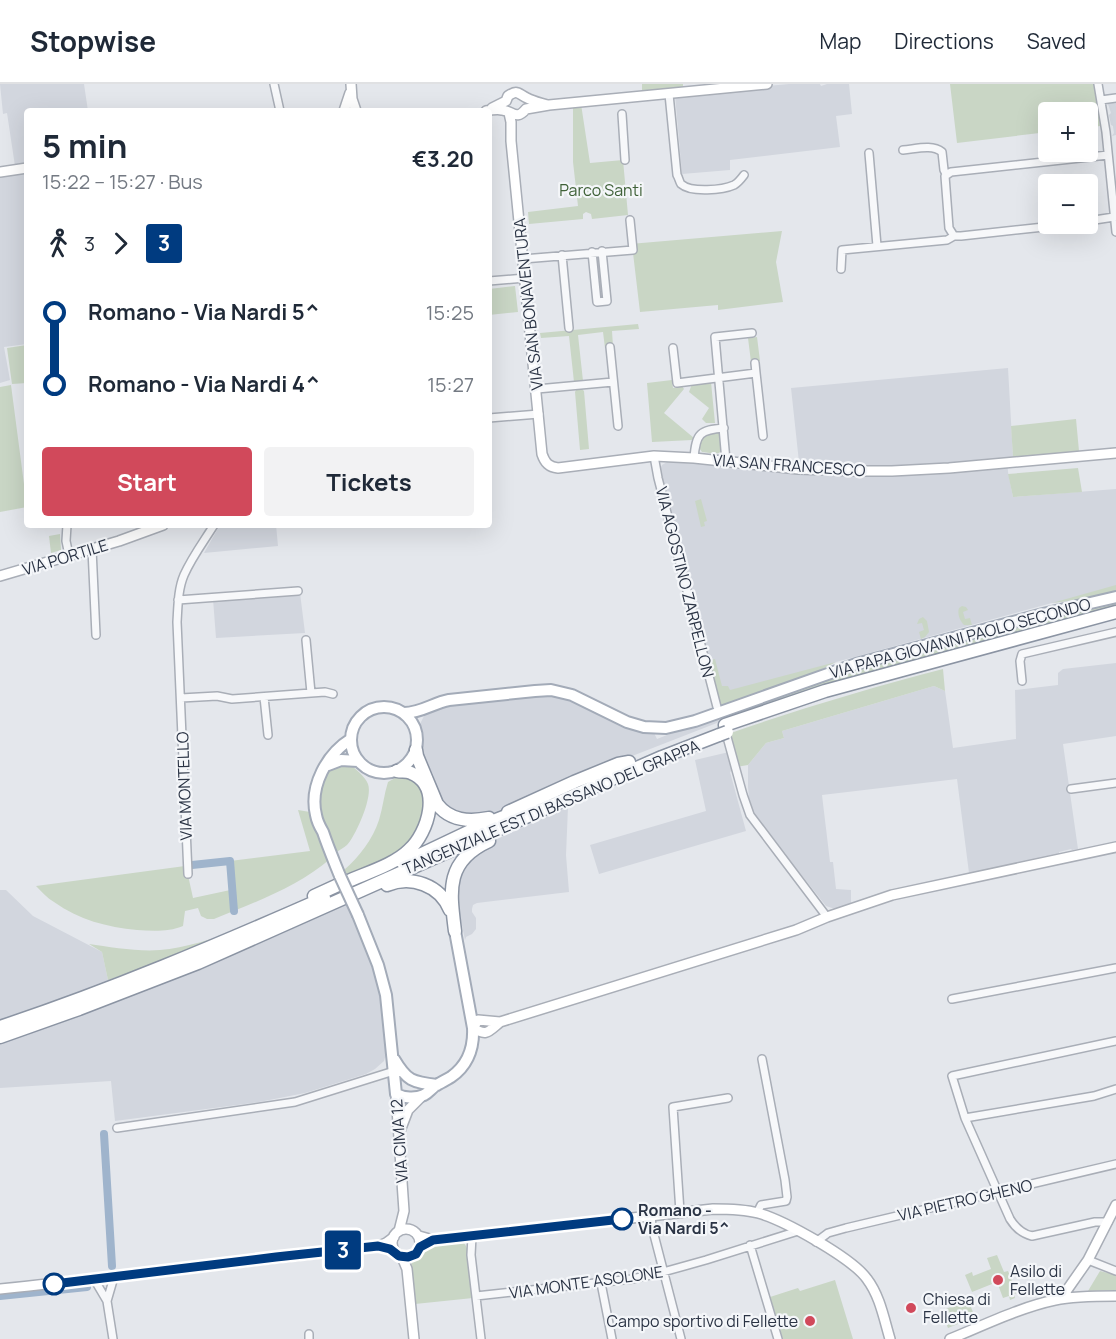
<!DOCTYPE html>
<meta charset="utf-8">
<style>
body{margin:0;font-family:Manrope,sans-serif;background:#f2f2f3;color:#1f2937;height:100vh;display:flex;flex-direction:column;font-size:22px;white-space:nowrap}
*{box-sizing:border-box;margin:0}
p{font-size:20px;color:#747a83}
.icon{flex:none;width:33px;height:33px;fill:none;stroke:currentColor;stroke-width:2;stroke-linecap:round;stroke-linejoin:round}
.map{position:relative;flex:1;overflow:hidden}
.sheet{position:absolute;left:24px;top:24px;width:468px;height:420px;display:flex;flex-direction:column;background:#fff;border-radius:6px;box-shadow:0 6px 24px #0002}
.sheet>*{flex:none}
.badge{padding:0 12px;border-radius:4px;font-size:21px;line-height:39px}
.tools{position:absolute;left:1038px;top:18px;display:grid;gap:12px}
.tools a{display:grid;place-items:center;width:60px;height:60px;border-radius:6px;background:#fff;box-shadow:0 6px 24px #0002;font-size:30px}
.map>.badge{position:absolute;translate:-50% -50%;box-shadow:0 0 0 3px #fff}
.legs{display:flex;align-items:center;gap:9px;height:66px;padding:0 18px;font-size:20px}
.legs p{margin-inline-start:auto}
.summary{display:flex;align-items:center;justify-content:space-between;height:102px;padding:0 18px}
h1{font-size:33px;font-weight:700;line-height:45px}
.button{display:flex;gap:12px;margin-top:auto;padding:12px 18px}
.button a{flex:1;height:69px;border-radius:6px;background:#d1495b;color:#fff;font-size:24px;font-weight:700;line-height:69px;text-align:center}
.button a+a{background:#f2f2f3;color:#1f2937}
ul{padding:0 18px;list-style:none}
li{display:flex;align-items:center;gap:21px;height:72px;font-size:22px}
li i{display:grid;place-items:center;width:9px;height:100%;margin:0 8px;background:currentColor}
li i::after{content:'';width:15px;height:15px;margin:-8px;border:4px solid;border-radius:50%;background:#fff}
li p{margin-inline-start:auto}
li:first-child i{background:linear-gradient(#0000 50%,currentColor 0)}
li:last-child i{background:linear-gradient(currentColor 50%,#0000 0)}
header{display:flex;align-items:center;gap:36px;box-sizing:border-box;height:84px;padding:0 30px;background:#fff;border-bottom:2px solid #e0e1e3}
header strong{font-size:28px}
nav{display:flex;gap:33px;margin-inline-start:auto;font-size:21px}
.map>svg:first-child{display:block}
.built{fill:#d2d6de}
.green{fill:#c9d6c5}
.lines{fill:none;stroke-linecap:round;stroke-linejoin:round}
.canal{stroke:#9fb4cc;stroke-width:8}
.street-casing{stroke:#a9aeb7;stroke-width:10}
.secondary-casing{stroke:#a9aeb7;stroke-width:12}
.primary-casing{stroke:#a3abb8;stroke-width:14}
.highway-casing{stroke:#8b94a3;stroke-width:15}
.street{stroke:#f7f8fa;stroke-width:7}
.secondary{stroke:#fff;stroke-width:9}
.primary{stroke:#fff;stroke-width:10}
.highway{stroke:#fff;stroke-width:12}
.primary-bridge-casing{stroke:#a3abb8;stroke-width:14;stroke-linecap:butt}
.highway-bridge-casing{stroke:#8b94a3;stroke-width:15;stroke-linecap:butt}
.primary-bridge{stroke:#fff;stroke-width:10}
.highway-bridge{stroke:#fff;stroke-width:12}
.line-1-casing{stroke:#fff;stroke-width:14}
.line-1{stroke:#003b80;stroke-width:9}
.stop-1-dot{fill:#fff;stroke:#003b80;stroke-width:3}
.poi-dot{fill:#d1495b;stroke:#f4f6f9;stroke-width:2}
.labels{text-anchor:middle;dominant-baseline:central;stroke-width:4.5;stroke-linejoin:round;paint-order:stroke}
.park-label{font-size:16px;fill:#3f6138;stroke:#f4f6f9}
.street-label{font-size:16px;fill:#2b3445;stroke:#f4f6f9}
.stop-label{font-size:16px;font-weight:bold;fill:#2b3445;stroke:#f4f6f9;text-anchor:start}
.poi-label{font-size:16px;fill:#2b3445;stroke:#f4f6f9;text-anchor:start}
</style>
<header>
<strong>Stopwise</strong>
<nav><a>Map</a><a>Directions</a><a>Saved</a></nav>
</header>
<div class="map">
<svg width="1116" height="1255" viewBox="0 0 1116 1255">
<rect width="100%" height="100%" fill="#e4e7ec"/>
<!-- built -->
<path class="built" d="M0,0H84L88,27H27V80L15,82L7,29L3,30Z
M789,0H820L821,2L827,0H849L852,30L836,32L840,63L730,76V86L682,90L675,11L713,7L714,10L735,8L736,5Z
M1116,15V51L1112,52L1114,49L1113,42L1111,41L1109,31L1111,29L1108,20L1110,17Z
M27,88V260L4,263L10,296L0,299V91Z
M1008,284L1013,373L1007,374L1008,388L1013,413L1116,405V507L1077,516L1052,519L836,578L818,587L719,622L660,385L662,381L669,377L704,379L798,389L799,378L791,304Z
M220,441H276L278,462L204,469Z
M300,509L305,549L216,554L213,515Z
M1116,579V652L1063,660L1078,765L1072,766L1071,765L1059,768V770L969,789L957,695L822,711L830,778H833L836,805L851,806V819L835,825L826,822L758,736L753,727L749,714L748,703V681L766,659L784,654L782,647L934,602L945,607L953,664L1016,655L1015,606L1058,601V589L1063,585Z
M540,610L557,611L572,615L654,649L657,655L720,630L722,637L627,674L485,732L474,733L454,727L449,723L444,718L439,709L433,690L421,669L419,654L420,640L425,630L435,623Z
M729,668L734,685L730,688L746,747L599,790L590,761L706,727L695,676Z
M568,723L566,771L569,808L477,819L473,821L472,825V828L476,834V845L472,850L466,853L465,856L458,822L457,802L464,780L490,758Z
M0,806H6L33,832L102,868L108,896L92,902L70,913L0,937Z
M349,819L357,836L382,908L387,967L384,977L375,985L366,990L305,1009L259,1018L115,1037L111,997L0,1004V958L78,931L94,926L136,910L242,863L279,851Z"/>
<!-- green -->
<path class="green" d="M642,0H683V3L642,7Z
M950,0H1095L1100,42L1088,44V28H1048V48L957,59Z
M581,20L590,79L623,76L628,131L592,135L591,130L586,128L583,130V135L529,140L528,128L578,122L573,78V21Z
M782,147L776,178L783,218L718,226V221L640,228L633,169L630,160Z
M515,202L518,228L489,231V205Z
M638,240L639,245L612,247L613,262L605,264L603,248L578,251L583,297L574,298L569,252L541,254L540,249Z
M757,253L760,277L751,278L748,254Z
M27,261V299L12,300L7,264Z
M672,296L673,304L682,302L684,305L664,329L694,354L692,356L652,358L647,299Z
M711,298L715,339H706L702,335L709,324L689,308L692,300Z
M11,301L27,423L0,428V303Z
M577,304H581L584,307L589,365L580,366L575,308Z
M1076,335L1079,367L1013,373L1011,342Z
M716,348L720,350C723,371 723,371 702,368L699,364V358L706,349Z
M1078,384L1082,408L1013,413L1008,390Z
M701,415L707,437L704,438L705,442L701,443L695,417Z
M60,450L61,466L51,469L49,452Z
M1116,501V507L1077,516L1052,519Z
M1116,515V523L827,600L778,616L724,636L722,629L817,596Z
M962,522L966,523L968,526L963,528L965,535L970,534L972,541H964C960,537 957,530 959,524Z
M923,533L927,537L929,548L925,553L921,555L919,548L924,546L922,539L917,540L919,535Z
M708,573L711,576L715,575L722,602H728L730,606L836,578L818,587L719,622Z
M943,585L945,607L934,602L782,647L784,654L766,659L748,681L736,683L728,650C799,625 870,604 943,585Z
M349,679C355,685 365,692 368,700C373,713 356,751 347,761C344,764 339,766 335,769L317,725L320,702L331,683Z
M403,691L424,700L428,726L406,766L348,795L344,786C359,773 373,755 379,736C383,723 384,710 388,698L395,694Z
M298,726L310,728L330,775C298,803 253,819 214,835H207L201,832L198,824L185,827L183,842C169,848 152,847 137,846C107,843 79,836 54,818C47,814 42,808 36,802L185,782H186L193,814L235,805L230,777L310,767Z
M238,847L146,885L125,890L108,896L102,868L89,860C110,863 139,868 160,866C185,864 214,854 238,847Z
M464,1159C472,1169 472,1199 473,1214L415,1220C414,1212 409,1184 412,1178C412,1177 423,1167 425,1163Z
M997,1171L1004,1188L1008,1187L1017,1209L1014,1210L1015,1214L1010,1216L1009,1212L1003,1214L997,1198L972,1208L965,1191L972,1188L973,1192L991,1185L987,1174Z
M1100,1187L1116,1191V1206L1088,1207Z
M835,1196L853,1255H783L770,1213L798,1204L800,1207Z
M968,1216L975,1233L948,1244L941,1227Z"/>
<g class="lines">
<!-- canal -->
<path class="canal" d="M192,781L230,777L234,827
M104,1050L112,1182
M0,1212L87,1203"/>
<!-- street casing -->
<g class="street-casing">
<path id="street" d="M274,0L280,27
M1098,0L1106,48L1116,148
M669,10L677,91C679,94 679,97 681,100C691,109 723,106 734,101C738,99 741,95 744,91
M1101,16L1116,14
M622,30L625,76
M903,66C916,65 932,60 942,68L944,86L946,90
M869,69L877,162
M1088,137L1114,133
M1072,140L961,152H954L949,144L945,92L951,88L1108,71
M592,168L597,218L607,217L602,167
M562,171L569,244
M523,175L633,166L630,136
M841,185L842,166L947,156L954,152
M489,197L525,194
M610,263L618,342
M673,264L677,299L756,289L763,352
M755,279L756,289
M537,305L613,298
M489,334L539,330
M654,372L658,394L717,623
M694,374C696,349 700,346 724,344
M726,377L715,253L752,249
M67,441L66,457L69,471
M92,465L96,551
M178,516L298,507
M306,556L311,609
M1022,597L1020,577L1022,570L1116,548
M264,613L268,651
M181,614L217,612L232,615L311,609L325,608L333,610
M727,653L743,711L750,731L827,833
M1071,705L1116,699
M188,790L177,538C178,522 178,505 184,491C192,473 204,457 214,441
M952,915L1116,884
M965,1034L1094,1012L1116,1005
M117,1044L295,1018L394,987
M680,1128L673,1023L728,1014
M757,1129L761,1121L786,1117L787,1113L785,1096L762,975
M651,1131L652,1143L681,1255
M1108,1138H1095L1032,1152C1023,1150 1015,1143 1010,1135L965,1034L952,992L1116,957
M472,1152L471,1171L481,1255
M816,1158L828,1149L846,1144L1116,1080
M750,1161L778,1255
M1088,1176L1116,1187
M94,1195L107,1217L113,1255
M601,1199L612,1255
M476,1212L632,1195L663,1188L706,1176L798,1147
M107,1217L114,1193
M309,1250V1255"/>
</g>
<!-- secondary casing -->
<g class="secondary-casing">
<path id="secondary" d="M351,0L352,15L356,27
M492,24L506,17L508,12C518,5 518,10 527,14C532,17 541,19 547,21
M344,27L350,9
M486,27C491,26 497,25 502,26C513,27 516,37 526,25L549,21L767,0
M509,29L511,38V57L542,370C545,379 549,383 558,384L654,372L694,374L798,385L861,387H892L949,384L1116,369
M0,88L27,84
M0,492L119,457L163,441
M500,938C489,947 487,953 473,944L478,936L500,938L796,846L827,833L892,811L1116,763
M396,1010L404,1127L399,1147
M400,1047L408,1026L423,1011
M392 1159a14 14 0 1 1 28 0a14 14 0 1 1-28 0Z
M419,1152L433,1156L713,1125C728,1125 743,1125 758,1129C784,1136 852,1174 867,1195C880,1212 884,1235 890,1255
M402,1173L407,1185L414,1255
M0,1205C126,1192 252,1176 379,1162L386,1159L394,1153
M1064,1214L1067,1206L1088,1176L1116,1121
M950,1255C982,1242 1021,1223 1055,1216C1074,1212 1097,1212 1116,1212"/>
</g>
<!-- primary casing -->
<g class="primary-casing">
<path id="primary" d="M351 656a33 33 0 1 1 66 0a33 33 0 1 1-66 0Z
M404,629C421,629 433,619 449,616L535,607L551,606L572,611L627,638L644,643L666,644L695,637L856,580L1043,530L1116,513
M328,681L341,676L358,677
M340,792C334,777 328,763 323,748C320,743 317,737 316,731C309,702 327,670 351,655
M358,831L378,881L386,911L396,1010
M394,975C407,997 412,998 437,1001
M396,1010C404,1014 415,1015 424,1011C428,1009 431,1005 435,1002C440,999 446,996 451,993C468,981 474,964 473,944L455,847"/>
</g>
<!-- highway casing -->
<g class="highway-casing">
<path id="highway" d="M725,641L825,607L1116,528
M416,666L417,672L437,720C450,737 469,738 489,734
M508,728L574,698L618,680L629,678
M403,779L483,741L516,728
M346,798C366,789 394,781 409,766C428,749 443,702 411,689C407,687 402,688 397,687
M387,801C411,791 440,801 450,826
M314,812L338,801
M455,847C450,807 445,777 489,757
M0,943C111,906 217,861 324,814
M0,953L79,925L198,879L600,700L662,673L719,651"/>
</g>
<!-- street -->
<use href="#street" class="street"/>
<!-- secondary -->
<use href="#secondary" class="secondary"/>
<!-- primary -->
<use href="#primary" class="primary"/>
<!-- highway -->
<use href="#highway" class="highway"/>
<!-- primary-bridge casing -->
<g class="primary-bridge-casing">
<path id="primary-bridge" d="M340,792L358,831"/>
</g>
<!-- highway-bridge casing -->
<g class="highway-bridge-casing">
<path id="highway-bridge" d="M719,651L727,648"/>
</g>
<!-- primary-bridge -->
<use href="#primary-bridge" class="primary-bridge"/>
<!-- highway-bridge -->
<use href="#highway-bridge" class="highway-bridge"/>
</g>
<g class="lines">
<!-- line-1 casing -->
<g class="line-1-casing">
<path id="line-1" d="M54,1200L276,1173L378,1162L390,1165L399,1172L408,1173L416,1170L420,1163L433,1156L622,1135"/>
</g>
<!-- line-1 -->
<use href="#line-1" class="line-1"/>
</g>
<!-- markers -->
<g class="stop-1-dot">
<circle cx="622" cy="1135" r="10"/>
<circle cx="54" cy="1200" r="10"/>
</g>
<g class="poi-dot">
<circle cx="998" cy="1196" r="6"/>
<circle cx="911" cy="1224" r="6"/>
<circle cx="810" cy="1237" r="6"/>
</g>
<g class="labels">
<!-- park labels -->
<g class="park-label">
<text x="601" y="106">Parco Santi</text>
</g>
<!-- street labels -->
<g class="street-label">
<text transform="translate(528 220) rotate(-96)">VIA SAN BONAVENTURA</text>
<text transform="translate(789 381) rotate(4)">VIA SAN FRANCESCO</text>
<text transform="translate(65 473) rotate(-17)">VIA PORTILE</text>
<text transform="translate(685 498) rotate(76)">VIA AGOSTINO ZARPELLON</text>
<text transform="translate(960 554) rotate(-15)">VIA PAPA GIOVANNI PAOLO SECONDO</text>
<text transform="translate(184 702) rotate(-92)">VIA MONTELLO</text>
<text transform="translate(551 723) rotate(-23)">TANGENZIALE EST DI BASSANO DEL GRAPPA</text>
<text transform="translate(399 1057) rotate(-94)">VIA CIMA 12</text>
<text transform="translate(965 1116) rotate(-13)">VIA PIETRO GHENO</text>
<text transform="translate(586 1198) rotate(-8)">VIA MONTE ASOLONE</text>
</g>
<!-- stop labels -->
<g class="stop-label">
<text x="638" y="1126">Romano -<tspan x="638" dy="18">Via Nardi 5^</tspan></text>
</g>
<!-- poi labels -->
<g class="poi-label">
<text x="1010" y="1187">Asilo di<tspan x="1010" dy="18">Fellette</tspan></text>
<text x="923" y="1215">Chiesa di<tspan x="923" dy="18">Fellette</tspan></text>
<text x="798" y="1237" text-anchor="end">Campo sportivo di Fellette</text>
</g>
</g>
</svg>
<div class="tools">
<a>+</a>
<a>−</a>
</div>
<b class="badge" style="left:343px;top:1166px;background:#003b80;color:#fff">3</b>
<section class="sheet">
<div class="summary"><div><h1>5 min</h1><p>15:22 – 15:27 · Bus</p></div><b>€3.20</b></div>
<div class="legs"><svg class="icon" aria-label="walk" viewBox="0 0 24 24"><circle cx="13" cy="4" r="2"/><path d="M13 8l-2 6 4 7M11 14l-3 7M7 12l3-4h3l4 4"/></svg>3<svg class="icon" aria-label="forward" viewBox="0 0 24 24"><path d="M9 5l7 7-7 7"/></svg><b class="badge" style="background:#003b80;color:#fff">3</b></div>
<ul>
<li><i style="color:#003b80"></i><b>Romano - Via Nardi 5^</b><p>15:25</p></li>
<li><i style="color:#003b80"></i><b>Romano - Via Nardi 4^</b><p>15:27</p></li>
</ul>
<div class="button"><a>Start</a><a>Tickets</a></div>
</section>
</div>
